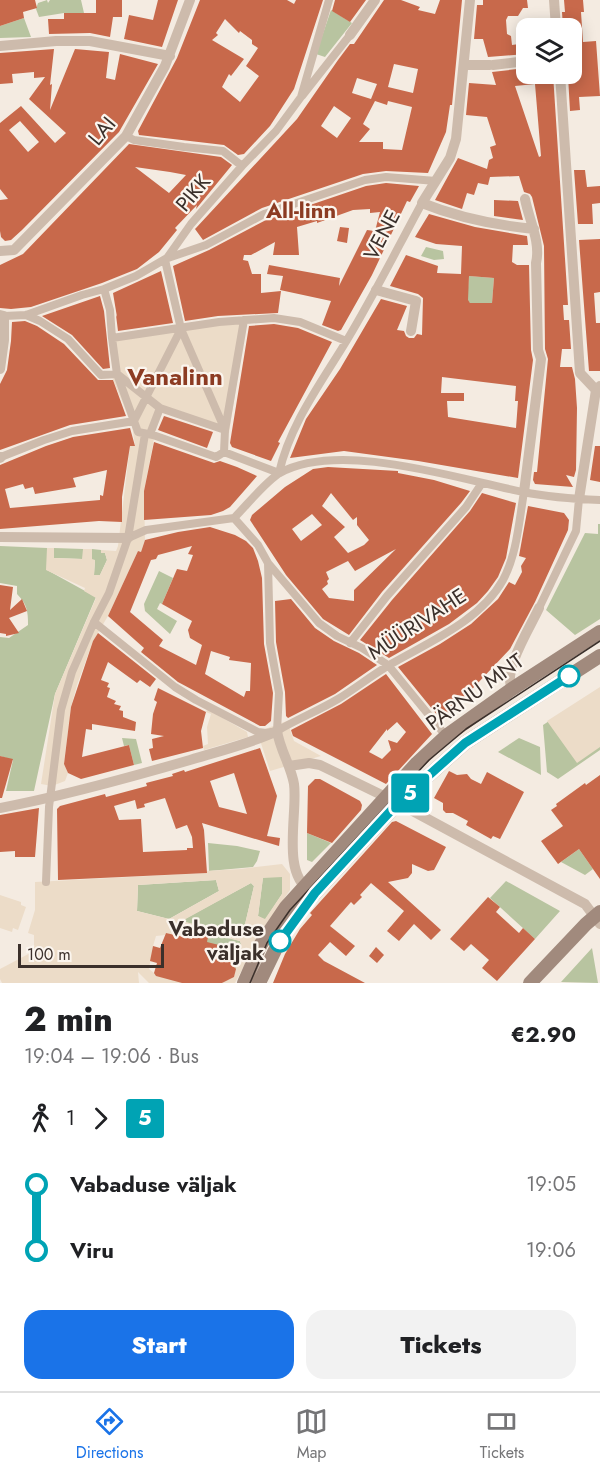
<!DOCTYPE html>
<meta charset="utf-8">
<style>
body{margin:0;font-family:Jost,sans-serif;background:#f2f2f2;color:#202124;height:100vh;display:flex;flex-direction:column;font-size:22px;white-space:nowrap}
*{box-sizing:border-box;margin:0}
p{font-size:20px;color:#757577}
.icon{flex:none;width:33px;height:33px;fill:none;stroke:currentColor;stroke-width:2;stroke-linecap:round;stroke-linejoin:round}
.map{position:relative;height:983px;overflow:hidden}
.panel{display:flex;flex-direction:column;background:#fff;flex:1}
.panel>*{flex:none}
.badge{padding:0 12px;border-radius:4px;font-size:21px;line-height:39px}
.tools{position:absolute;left:516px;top:18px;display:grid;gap:12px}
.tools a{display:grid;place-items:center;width:66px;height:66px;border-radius:12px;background:#fff;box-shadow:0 3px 15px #0003;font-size:30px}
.scale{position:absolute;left:18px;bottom:15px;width:146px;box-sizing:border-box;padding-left:6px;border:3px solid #3b302b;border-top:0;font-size:16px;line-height:21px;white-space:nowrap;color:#3b302b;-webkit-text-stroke:4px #fbf5ee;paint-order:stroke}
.map>.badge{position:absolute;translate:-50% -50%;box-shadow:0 0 0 3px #fff}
.legs{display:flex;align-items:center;gap:9px;height:66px;padding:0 24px;font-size:20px}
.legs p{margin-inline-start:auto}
.summary{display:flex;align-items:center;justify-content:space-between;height:102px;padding:0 24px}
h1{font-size:33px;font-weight:800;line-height:45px}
.button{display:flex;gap:12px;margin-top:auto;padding:12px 24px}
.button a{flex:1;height:69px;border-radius:18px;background:#1a73e8;color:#fff;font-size:24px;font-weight:800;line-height:69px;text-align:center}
.button a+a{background:#f2f2f2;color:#202124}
ul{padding:0 24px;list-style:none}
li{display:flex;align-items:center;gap:21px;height:66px;font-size:22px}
li i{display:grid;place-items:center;width:9px;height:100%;margin:0 8px;background:currentColor}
li i::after{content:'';width:15px;height:15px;margin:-8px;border:4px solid;border-radius:50%;background:#fff}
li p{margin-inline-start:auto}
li:first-child i{background:linear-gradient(#0000 50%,currentColor 0)}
li:last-child i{background:linear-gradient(currentColor 50%,#0000 0)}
.menu{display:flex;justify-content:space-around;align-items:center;height:84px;border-top:2px solid #e0e0e0;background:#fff;font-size:16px;color:#757577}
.menu a{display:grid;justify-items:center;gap:3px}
.menu .selected{color:#1a73e8}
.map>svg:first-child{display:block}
.green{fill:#b8c4a0}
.plaza{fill:#ecdcc8;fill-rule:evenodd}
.building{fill:#c8694b;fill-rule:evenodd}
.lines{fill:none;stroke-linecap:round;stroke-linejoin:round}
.pedestrian{stroke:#cdbbac;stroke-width:8}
.minor{stroke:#cdbbac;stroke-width:10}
.secondary{stroke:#a18a7d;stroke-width:14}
.tram{stroke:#3b302b;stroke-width:1.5}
.line-1-casing{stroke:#fff;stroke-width:14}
.line-1{stroke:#00a3b4;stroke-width:9}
.stop-1-dot{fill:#fff;stroke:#00a3b4;stroke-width:3}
.labels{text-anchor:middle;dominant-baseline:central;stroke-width:4.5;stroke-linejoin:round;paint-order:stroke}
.street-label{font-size:21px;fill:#3b302b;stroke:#fbf5ee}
.stop-label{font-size:21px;font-weight:bold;fill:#3b302b;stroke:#fbf5ee;text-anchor:end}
.neighbourhood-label{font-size:22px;font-weight:bold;fill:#8c3b22;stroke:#fbf5ee}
.quarter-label{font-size:24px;font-weight:bold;fill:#8c3b22;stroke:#fbf5ee}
</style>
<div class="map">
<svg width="600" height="983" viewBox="0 0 600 983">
<rect width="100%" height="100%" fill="#f4ebe1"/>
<!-- green -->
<path class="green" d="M47,0L48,3L50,0H81L84,13H64L39,17L36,9L38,3Z
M331,10L352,23L325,57L316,54Z
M24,18L31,37L0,38V26Z
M426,247L443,251L444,259L434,260L421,256Z
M469,276L494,278L492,303H470L467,300Z
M598,524H600V619L575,635L546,610L585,533L598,534Z
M0,546L47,548V570L96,597L55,694L34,791H6L13,760L0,756V637L9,638L28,625C28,611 27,604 17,594V586L0,583Z
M54,548L83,549V559L53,558Z
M92,549L101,550V553H105L107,560L100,575H94L95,560H92Z
M159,571L173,578L162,604L160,603L157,609L177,621L170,634L145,611L144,604Z
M600,688V750L558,779L547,772L543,725Z
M122,738L136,739L142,763L134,765L129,745L124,746Z
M519,738L540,747L541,775L498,752Z
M307,833L331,843L312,862L307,860Z
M208,843L237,846L260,851L257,861L253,867L209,871Z
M579,849L593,869L585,875L561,862Z
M263,877H282V894L265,920L258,916Z
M216,880L219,891L169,919L137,911L138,885Z
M506,881L560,911L535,939L490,898Z
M251,883L254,886L242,937L181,921Z
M209,933L240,941L241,944L236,969L228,963L231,948L206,945Z
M592,948L598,983L561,982Z"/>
<!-- plaza -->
<path class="plaza" d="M247,317L229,433L161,411L153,433L154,438L152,450L144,491L145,540L141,552L138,551L108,616L93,641L77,685L71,707L64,763L68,773L65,781L52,786L41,784L55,694L96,598L84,591L85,588L46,570L47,548H54V558L82,559L83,549H92V559L95,560L94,575H100L107,560L105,553H101V550L116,551L118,546L130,446L135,445L132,426L112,377L115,372L109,336Z
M600,687V747L577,763L547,721Z
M207,709L247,732L248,737L204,750L203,746L208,744L207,727L211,714L206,712Z
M287,721L294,741L321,756L270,771L258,734L262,730Z
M282,864L290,874V890L265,926L235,983H223L224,979L228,980L234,977L241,944L240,941L194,930L191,941L166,933L165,935L156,936L153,946L149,969L154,973L182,980V983H149L138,972L139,983H2L0,979V969L34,951V935L28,933L35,910V882L206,873V871L240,869ZM282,877V894L265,919L258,916L263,878ZM216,880L219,891L169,919L137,911L138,885ZM251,883L254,886L242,937L182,921Z
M0,895L21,902V905L26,907L18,930L13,928L12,932L0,928Z"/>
<!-- building -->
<path class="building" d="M0,0H35L37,8L23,12L24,18L0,26Z
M96,0H122V17H113L110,37L90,33L49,34L48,19H64V13H96Z
M158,0H178L162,47L124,39L129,15L153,20Z
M200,0H287L294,4L296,0H323L294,89L270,126L244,154L238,155L224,145L139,135L138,131L177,58ZM225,19L239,33L240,31L252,40V44L258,48L246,66L259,76L240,102L222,87L229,74L231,76L244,59L212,40L218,35L216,33Z
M335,0H366L350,22L332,11Z
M384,0H401L420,7L418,10L435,14L440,0H462L452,105H450L446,132L428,173L386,171L363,174L262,208L203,240L195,229L196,228L297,119L338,60L350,44H354ZM394,64L418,69L413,93L388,87ZM357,78L377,84L371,99L352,93ZM375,101L387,105L388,101L412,107L402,150L383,149V142H359L370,129L363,124ZM334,106L351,118L337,138L321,126Z
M483,0H527L528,8H523L518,16H508L506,20L507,34L511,36L512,45L526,43V54L488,57L483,39H474L477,5H483Z
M564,0H583L584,12H581L583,42L596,41L600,96L579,97L580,110L570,111L568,76H572V28H563L562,12H565Z
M54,49L50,85L52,84L50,110L75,49L109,52L106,78L115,80L120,54L158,64L119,132L22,230L11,240L5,241L1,237L0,231V200L8,199L0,189V123L21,106L55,143L66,133L29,99L45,77L34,78V72L12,74L13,83L0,84V53ZM20,121L39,142L28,152L9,130Z
M526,68V74H553L568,305H563L564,320H569L571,349H562L560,367H572L575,379L577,408L576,470L574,477L566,475L573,487L535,484L533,480L534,472H537L548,359L545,349L544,246L532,197L530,194L524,192L519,176L490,177L488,185L478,183L474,195L467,193L462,209L435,200L458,158L487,169L489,160L493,158L490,147L496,145L487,117L466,115L469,83L496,85L492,72ZM535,84L541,156L539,157L515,86Z
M129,144L221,157L232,165L196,209L197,205L175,228L177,230L159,252L137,269L102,283L31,307L11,309L0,308V265L23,254ZM135,167L170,172L186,175L169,193Z
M574,170H585L587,187L600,186V203L592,204L593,224H578Z
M386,183L419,186L410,202L407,201L372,275L341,330L338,331L322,325L331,301L280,290L283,276L267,274L269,265L340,278L339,286L367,230L375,231L380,212L370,213V209L353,210L317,223V221L297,227L299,255H273L275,242L251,255H244L243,260L248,261L252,274H261V293L281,291L278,313L218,316L185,321L173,266L209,250L266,220L366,186Z
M494,200L518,201L523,220L494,216Z
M429,214L475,227L527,236L528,245H513L512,262L517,265H529L531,350L533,360L518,478L418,461L344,451L290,458L306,419L340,369L381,299L407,306L397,330L404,331L406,336L409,338H414L417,334L422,335L423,298L418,294L390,286L406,255L438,266L437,273L461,274L462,246L436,244L415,237ZM469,276L494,278L492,303H470L468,300ZM442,377L516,386L515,401H518L516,428L448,417L447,401H464V393H441Z
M340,227L349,228L347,243L337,241Z
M600,239V292L594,293L596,323H600V371H589L579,240Z
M161,271L173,323L118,331L116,315L117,317L113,293Z
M100,296L104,311L110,368L103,369L72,335L42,316Z
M25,321L37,326L64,344L98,380H113L126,416L70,425L0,450V384L7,370L11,341L12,322Z
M274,324L298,328L332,342L278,442L280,443L271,461L232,447L230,443L249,326Z
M164,416L213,432L207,448L158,430Z
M130,428L135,446H130L122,497V522L99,521L0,529V465L46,446L73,437ZM107,470L103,496L100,495V500L10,508L5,489L23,484L25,489L33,487L35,494L76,487L73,478Z
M154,442L214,463L220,461L237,467L257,476L230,507L223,511L211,515L144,520V491Z
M595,446H600V482L590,480Z
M328,467L398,471V473L434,480L470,491L461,503L382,592L349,635L323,619L286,575L250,520L252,515L285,487L313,469ZM331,493L353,520L357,517V525L369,540L364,545L348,553L334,537L345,527L322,506ZM312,514L322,525L301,541L292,529ZM396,549L354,590V601L329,598L322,589L328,584L327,581L329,579L326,572L348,561L355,571Z
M482,493L516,503L506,558L498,577L488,591L477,603L449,624L389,658L360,640L392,600L470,511Z
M528,506L564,513L569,520L568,530L535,602L510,649L442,721L398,667L440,644L471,624L498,599L509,582L515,585L522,572L521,566L526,558L519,556Z
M210,527L235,535L246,541L253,548L258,561L262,578L264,644L273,693L271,721L265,726H260L178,682L141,652L144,648L108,616L138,551L141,552L145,540L178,532ZM192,546L188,554L193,555L187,571L177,569L162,604L192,621L188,630L190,638L202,645L196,665L159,646L163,640L130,612L151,560L156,559L158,555ZM211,651L230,657L229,660L251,663L250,691H246L244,697L205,674Z
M0,585L13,587L10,610L22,599L27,611L9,618L19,633L6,636V634L0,633Z
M291,599L315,628L334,641L359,653L377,665L335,694L288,718L286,716L285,692L276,642L275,601Z
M98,633L156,679L150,687L140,680L137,683L108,662L101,680L109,683L107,687L110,688L107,697L116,701L114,704L121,706L119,710L123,711V717L136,722L135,731L92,724V730L86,729L82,757L129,745L134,765L81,779L68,773L64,764L71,707L93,641Z
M386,674L432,734L386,784L293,736L291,730L341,704ZM397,722L406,732L397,743L388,740L391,750L382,759L369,752L387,729V731Z
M158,688L206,712L201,731L203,748L152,761L149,749L153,748L152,739L164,736L151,734L153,714L157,702L154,700Z
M260,748L277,796L267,836L280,838L279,846L202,823L204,830L207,873L58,880L57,809L60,806L105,794L106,797L147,786L146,783L173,776L172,774L184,770L185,772ZM234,773L247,814L219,807L210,781ZM165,798L176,829L187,825L192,837L193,848H187V850L143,852L141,819L119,820L114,806L135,800L137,809L145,807L144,804Z
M0,756L13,759L2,798H0Z
M449,771L457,775L467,774L471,779L481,784L487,772L524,792L500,839L493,836L491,839L466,825L468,821L453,813H446L443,810V803L434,798Z
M600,775V879L579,849L558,864L541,841L563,826L551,810L557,806L556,804L585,783L586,785Z
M315,779H320L360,801L362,805L361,810L332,843L307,833L308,786Z
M39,808L35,857H15V851L0,852V815Z
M396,821L446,847L434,870L428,871L412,864V873L408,878L388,882L441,930L431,940L414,924L399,941L387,931L404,911L371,883L360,895L362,897L354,905L351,902L330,926L355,946L346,956L330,942L318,955L324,961L365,983H273L285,954L300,929L312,915L310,913L392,822Z
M488,897L500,907L496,912L519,933L523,928L535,939L497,981L482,968L489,960L471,944L464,951L450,939Z
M194,930L209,933L207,942L231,948L230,950L233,951L230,962L236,969L234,977L222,983H182L156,976L154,973L157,963L150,961L153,946L160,948L166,933L192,939Z
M376,947L384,955L377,963L369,956Z"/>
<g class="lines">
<!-- pedestrian -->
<path class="pedestrian" d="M302,96L350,35
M126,136L134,140L184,147L223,151L242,166
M168,258L206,245L264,214L365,180L386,177L436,181
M165,260L181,329L225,430L224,452L279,473
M104,289L110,310L112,338
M26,315L40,321L68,339L101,375L117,374L160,408
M4,316L26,315L82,295L104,289L136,276L167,258L191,224L242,166L276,131L301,97L329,0
M134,421L181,329
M150,434L160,408L225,430L244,320
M224,452L216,457L153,435L138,432L117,374L112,338L219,322L274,318L300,322L346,341
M1,457L44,440L72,431L134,421
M279,473C290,424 321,383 347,340C374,295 397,249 422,203
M234,518C246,506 267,480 280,473C340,440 458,479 523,492C548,497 574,499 600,500
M234,518L258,545L268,563L270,643L279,693L277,731
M128,538L146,530L234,518
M268,563L319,623L337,636L362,648L388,665L446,736
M539,608L576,531L579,499
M94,622L175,687L196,700L258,732L266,733L277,731C297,719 318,711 338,699C356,688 372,675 391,664C429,642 480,621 503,580C517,554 519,521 524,492
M350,643L387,596L466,507L482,483
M46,882L49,807L61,710L72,672L94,622L109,593L128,538L145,434"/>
<!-- minor -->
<path class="minor" d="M470,0L456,139L450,158L422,203C459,218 494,225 534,229
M554,0L556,28
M350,35L375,0
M0,46L56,41H90L170,56
M464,65H490
M493,65L526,61
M560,74L580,373L596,390
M0,251L14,250L126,136L165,66L190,0
M376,290L416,301L411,331
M0,315L4,316V340L0,369
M0,458L1,457
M524,492L541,359L538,350L536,263C541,242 529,220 525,199
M579,499L596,390L600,386
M0,537L128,538
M512,689C502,671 531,626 539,608
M289,766L309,763L320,765L398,803L585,904L600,924
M0,808C64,796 128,778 190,760C219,751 250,744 277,731C280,750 291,766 294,784C298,812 281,874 310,890"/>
<!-- secondary -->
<path class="secondary" d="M244,983L261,944L286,907L417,763L446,736L512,689L600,632
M259,983L279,942L296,916L315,893L398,803L465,743L600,656
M530,983L586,924L600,912"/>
<!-- tram -->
<path class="tram" d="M250,983L267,943L290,910L429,760L466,729L600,641"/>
</g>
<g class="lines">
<!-- line-1 casing -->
<g class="line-1-casing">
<path id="line-1" d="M280,941L315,893L398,803L465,743L569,676"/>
</g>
<!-- line-1 -->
<use href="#line-1" class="line-1"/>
</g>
<!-- markers -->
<g class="stop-1-dot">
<circle cx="569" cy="676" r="10"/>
<circle cx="280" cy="941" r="10"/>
</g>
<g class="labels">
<!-- street labels -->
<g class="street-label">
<text transform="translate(102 131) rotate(-50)">LAI</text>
<text transform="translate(193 193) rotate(-50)">PIKK</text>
<text transform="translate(382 235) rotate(-62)">VENE</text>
<text transform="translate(417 624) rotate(-33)">MÜÜRIVAHE</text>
<text transform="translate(475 692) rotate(-36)">PÄRNU MNT</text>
</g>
<!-- stop labels -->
<g class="stop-label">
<text x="264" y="929">Vabaduse<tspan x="264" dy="24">väljak</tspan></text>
</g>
<!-- neighbourhood labels -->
<g class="neighbourhood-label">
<text x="301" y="210">All-linn</text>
</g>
<!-- quarter labels -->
<g class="quarter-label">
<text x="175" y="376">Vanalinn</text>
</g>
</g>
</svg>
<div class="tools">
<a><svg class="icon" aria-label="layers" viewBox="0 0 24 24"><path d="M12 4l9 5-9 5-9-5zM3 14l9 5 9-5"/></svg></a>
</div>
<div class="scale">100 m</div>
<b class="badge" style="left:410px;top:793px;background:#00a3b4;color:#fff">5</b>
</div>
<section class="panel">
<div class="summary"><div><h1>2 min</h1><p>19:04 – 19:06 · Bus</p></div><b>€2.90</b></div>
<div class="legs"><svg class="icon" aria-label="walk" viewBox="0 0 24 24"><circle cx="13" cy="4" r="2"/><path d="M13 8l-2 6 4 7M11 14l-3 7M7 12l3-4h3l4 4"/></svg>1<svg class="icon" aria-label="forward" viewBox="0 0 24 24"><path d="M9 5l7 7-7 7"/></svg><b class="badge" style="background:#00a3b4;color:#fff">5</b></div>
<ul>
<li><i style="color:#00a3b4"></i><b>Vabaduse väljak</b><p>19:05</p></li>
<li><i style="color:#00a3b4"></i><b>Viru</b><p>19:06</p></li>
</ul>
<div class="button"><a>Start</a><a>Tickets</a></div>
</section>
<nav class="menu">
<a class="selected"><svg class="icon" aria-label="directions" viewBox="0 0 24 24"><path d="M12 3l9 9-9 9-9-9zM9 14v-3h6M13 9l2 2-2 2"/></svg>Directions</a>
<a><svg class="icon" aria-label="map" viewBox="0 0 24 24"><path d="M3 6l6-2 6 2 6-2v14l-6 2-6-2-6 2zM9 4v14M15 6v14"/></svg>Map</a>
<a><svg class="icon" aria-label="tickets" viewBox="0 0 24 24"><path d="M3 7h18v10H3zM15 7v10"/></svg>Tickets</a>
</nav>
